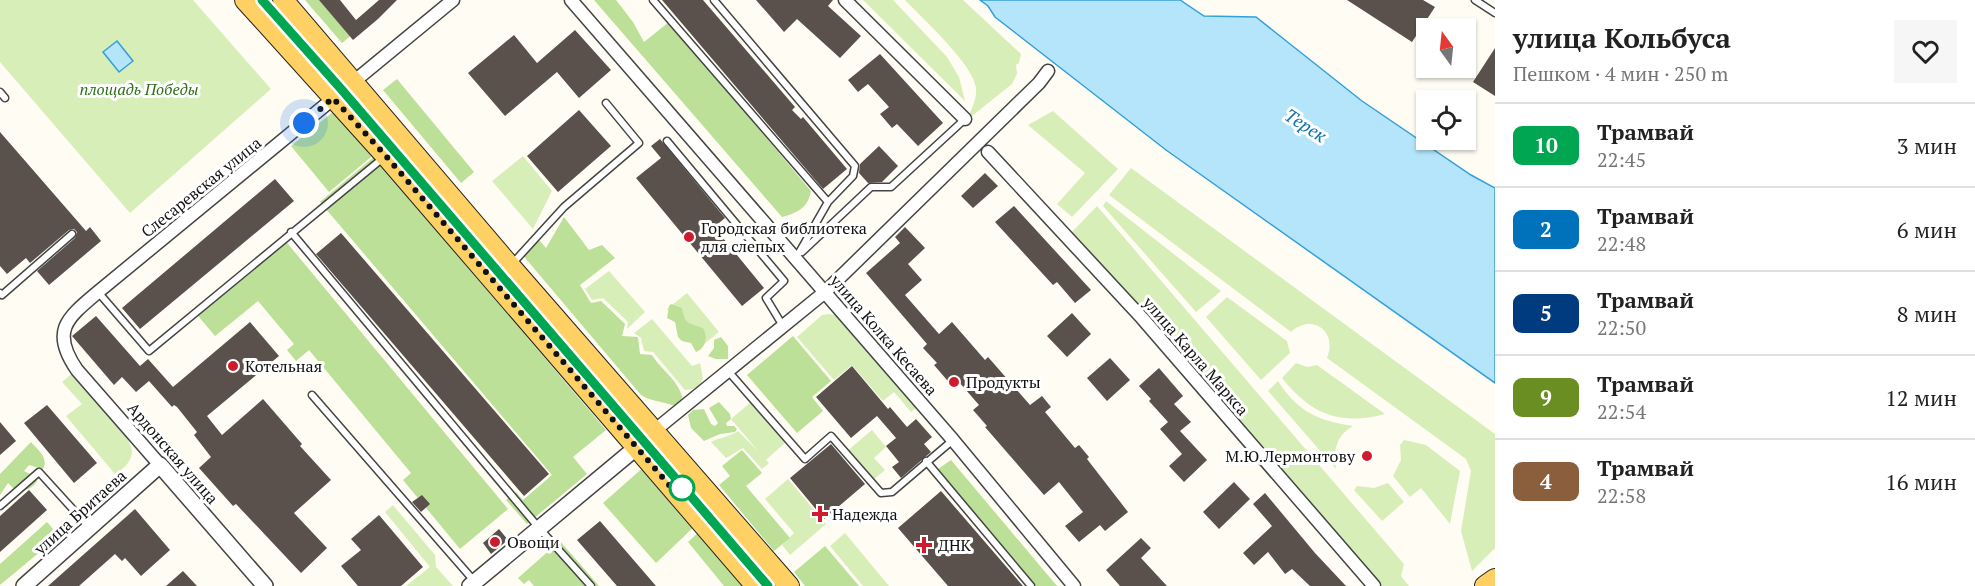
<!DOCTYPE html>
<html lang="ru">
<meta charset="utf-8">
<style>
body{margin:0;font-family:"PT Serif",serif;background:#f6f6f6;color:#222;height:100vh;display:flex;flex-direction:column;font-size:22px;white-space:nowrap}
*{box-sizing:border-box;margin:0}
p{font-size:20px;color:#767676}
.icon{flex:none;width:33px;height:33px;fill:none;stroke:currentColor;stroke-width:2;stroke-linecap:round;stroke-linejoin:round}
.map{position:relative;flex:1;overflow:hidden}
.side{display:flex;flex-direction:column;background:#fff;width:480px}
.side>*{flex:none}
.badge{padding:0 12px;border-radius:9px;font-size:21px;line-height:39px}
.needle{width:39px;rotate:345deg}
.fabs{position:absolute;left:1416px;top:18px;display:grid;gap:12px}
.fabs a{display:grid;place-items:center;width:60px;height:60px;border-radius:0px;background:#fff;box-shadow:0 2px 4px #0004;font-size:30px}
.you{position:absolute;width:30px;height:30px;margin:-15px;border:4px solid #fff;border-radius:50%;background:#1a73e8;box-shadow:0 0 0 9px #1a73e833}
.map>.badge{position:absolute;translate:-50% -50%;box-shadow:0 0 0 3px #fff}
.round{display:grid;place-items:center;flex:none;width:63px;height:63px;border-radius:0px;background:#f6f6f6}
.headline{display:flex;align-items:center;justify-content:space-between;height:102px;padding:0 18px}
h1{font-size:28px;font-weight:700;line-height:45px}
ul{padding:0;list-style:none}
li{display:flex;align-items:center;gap:18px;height:84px;padding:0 18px;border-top:2px solid #e0e0e0}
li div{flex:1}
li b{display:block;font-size:22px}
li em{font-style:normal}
li .badge{min-width:66px;font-weight:700;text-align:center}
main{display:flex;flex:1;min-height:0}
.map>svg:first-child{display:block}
.green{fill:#d8eeb9}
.forest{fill:#bce097}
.water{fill:#b4e5fb;stroke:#34a0d9;stroke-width:1.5}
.building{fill:#5a514c}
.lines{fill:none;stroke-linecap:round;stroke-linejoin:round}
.service-casing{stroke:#444;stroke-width:9}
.minor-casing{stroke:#444;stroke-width:15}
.tertiary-casing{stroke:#444;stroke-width:18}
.primary-casing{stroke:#222;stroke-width:22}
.service{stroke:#fff;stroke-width:6}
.minor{stroke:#fff;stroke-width:12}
.tertiary{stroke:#fff;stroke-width:15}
.primary{stroke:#ffd164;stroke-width:20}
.tram{stroke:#ce1b2d;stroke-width:1.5}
.line-casing{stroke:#fff;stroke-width:14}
.line{stroke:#00a651;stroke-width:9}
.walk{stroke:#111;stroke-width:6;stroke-dasharray:0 10.8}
.poi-dot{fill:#ce1b2d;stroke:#fff;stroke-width:2}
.stop-dot{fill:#fff;stroke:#00a651;stroke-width:3}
.labels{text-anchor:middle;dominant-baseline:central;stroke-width:6;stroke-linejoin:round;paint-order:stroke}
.park-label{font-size:16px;font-style:italic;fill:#30701a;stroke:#fff}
.street-label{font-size:16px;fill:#111;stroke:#fff}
.poi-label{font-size:16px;fill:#111;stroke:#fff;text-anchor:start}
.water-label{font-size:18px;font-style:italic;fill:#0d71af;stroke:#fff}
</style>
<main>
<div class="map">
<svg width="1495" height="586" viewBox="0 0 1495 586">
<rect width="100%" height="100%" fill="#fffcf4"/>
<!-- green -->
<path class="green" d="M0,0H193L271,89L130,213L0,62Z
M863,0H893L947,57L959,77L965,101Z
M905,0H963L1021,54L1019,63L1016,65L1017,74L1012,84L967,120C971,110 977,100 976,88C974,65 922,18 905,0Z
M1053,111L1118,169L1072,217L1057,204L1085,173L1028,125Z
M523,156L552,191L533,229L492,181Z
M1131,168L1495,434V548L1472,571L1461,531L1471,471L1466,459L1327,358C1338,331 1312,313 1291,332L1109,195Z
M1106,201L1221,291L1196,312L1103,206Z
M1097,206L1404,564L1401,576L1409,586H1381L1072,232Z
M609,271L645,312L627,329L628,322L603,298L592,300L585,289Z
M687,293L719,332L699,348L667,309Z
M1227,297L1287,341L1290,353L1261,380L1206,317Z
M829,314L835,315L842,321L916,408L911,412L894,392L883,401L852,365L834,380L797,337L822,315Z
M652,319L692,366L700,363L703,378L700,386L693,389L685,390L653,352L644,351L641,338L634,333Z
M1296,363L1307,367L1317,365L1385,414C1339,426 1311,414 1282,378Z
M75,371C88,387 132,433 132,452C131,463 123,469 115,474L66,416L82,404L62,382Z
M1278,381C1297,411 1318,421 1353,426C1336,436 1333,450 1336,469L1268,391Z
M751,402L786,442L766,460L769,463L762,469L743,448L726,458L711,442C720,437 730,437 738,431L758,451L731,419Z
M872,430L886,447L874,458L885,470L872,481L846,452Z
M1404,440L1426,445L1460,471L1450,524L1421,488L1410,497L1393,476L1401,460L1400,445Z
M788,479L826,524L790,555L782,545L794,533L765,499Z
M1388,483L1404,502L1382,521L1354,490L1357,486L1374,488Z
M393,505L435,555L436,567L453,586H406L430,567L385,512Z
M845,533L889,586H863L830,546Z"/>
<!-- forest -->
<path class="forest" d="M305,0H332L358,30L342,43Z
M594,0H616L633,22L644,42L669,22L811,191C808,208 797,213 782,217Z
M397,79L474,172L461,183L383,90Z
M339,107L377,152L329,192L291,146Z
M374,157L606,430L573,457L587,474L527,524L506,500L516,492L523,500L552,475L320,202Z
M564,217L589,250L602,245L615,258L580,285L591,303L601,301L625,324L622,336L638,337L640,354L652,355C662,371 679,380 683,400L675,406C665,402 649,401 641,395L521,253L534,234L546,248Z
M283,238L508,509L460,549L403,480L411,473L309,350L296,361L287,350L294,344L258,301L215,336L194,311Z
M671,304L682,308C685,325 689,323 703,328C708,337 706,348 696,352L691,343L682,341L678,337L675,322L667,318L669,306Z
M793,336L831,381L812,397L823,411L797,433L747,375Z
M721,337L728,346V359H716L708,356L714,348V340Z
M719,402L730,414L731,419L726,423L727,426H734L737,429L735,432L720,434L704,441L691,428L688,415L693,410L704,409L711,424L715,426L718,423L709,408Z
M31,442C38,450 49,458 43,469L29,465L24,471L32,475L37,481C32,489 25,491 16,491L8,483L0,495V474Z
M742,450L762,473L746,486L790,538L774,551L719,485L730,476L722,466Z
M951,460L1057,586H1035L938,469Z
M646,465L697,524L656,563L603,503Z
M47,522L59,536L0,585V564Z
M700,531L749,586H724L688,542Z
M560,541L599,586H534L529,580L524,584L518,578Z
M825,546L859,586H805L794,572Z"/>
<!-- water -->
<path class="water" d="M980,0H1180L1204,16L1256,17L1362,101L1471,175L1495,188V383L1166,150L995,17L988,6Z
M117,41L133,61L119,72L103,52Z"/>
<!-- building -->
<path class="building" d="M319,0H340L356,20L379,0H397L378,19L353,40Z
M662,0H703L795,107L792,110L801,119L803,117L847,169L823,189Z
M756,0H833L828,6L861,36L840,58L797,19L784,32Z
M1347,0H1423L1435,7L1412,42Z
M575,30L611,70L579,98L557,72L505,116L468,73L514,35L537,63Z
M1495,48V96L1473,82Z
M880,54L943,123L918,146L897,124L892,128L880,114L889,107L868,84L858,92L848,80Z
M579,110L611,146L558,192L527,156Z
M0,132L86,231L90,227L101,241L49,285L37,271L75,238L77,232L74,229L69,230L30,263L26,258L7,274L0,266Z
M660,139L725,218L714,227L764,288L742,306L636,178L661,158L651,146Z
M879,146L898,166L882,182L868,183L859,173L860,164Z
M985,173L998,186L973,208L961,196Z
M275,179L294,201L140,329L122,308Z
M1014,206L1091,290L1075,303L1057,282L1053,285L995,222Z
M905,227L925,248L908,264L922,280L905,295L939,334L952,322L985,360L988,357L1030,405L1042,396L1051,407L1045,412L1075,448L1079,445L1089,457L1087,459L1128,512L1105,531L1100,525L1079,542L1065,526L1083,512L1059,482L1044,495L985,427L987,426L973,410L979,405L959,382L953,387L934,365L937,363L923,348L927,344L866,273L900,243L895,237Z
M341,233L549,474L524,496L316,254Z
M1072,313L1091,334L1067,357L1047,336Z
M96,316L140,366L148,359L173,387L250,322L279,356L207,416L222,435L263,399L302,444L300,446L331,480L294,513L327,548L301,573L236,504L233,506L199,468L211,457L194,435L197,432L177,407L174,405L172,407L149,381L136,392L122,377L114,385L72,336Z
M1110,358L1130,380L1107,401L1087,378Z
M852,366L888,409L890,407L907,427L916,419L932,437L924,444L931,452L901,478L892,467L899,462L886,446L896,438L877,416L851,438L816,397Z
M1159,368L1183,396L1174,404L1191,422L1180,431L1207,460L1184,482L1169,466L1182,454L1160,429L1168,422L1149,401L1151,399L1139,386Z
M47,405L97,463L74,483L24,423Z
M0,422L16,441L0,455Z
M831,444L865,484L824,519L790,478Z
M1234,482L1250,499L1219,529L1203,512Z
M29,490L47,510L0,552V516Z
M941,491L1023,586H948L898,528Z
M1265,493L1315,553L1346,586H1310L1292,569L1285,574L1268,552L1254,565L1243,553L1272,526L1253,504Z
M422,495L430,504L421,512L412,502Z
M135,509L170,550L141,576L125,558L122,561L115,554L79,586H48Z
M379,515L423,567L401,586H358L341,566L361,550L351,539Z
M600,521L656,586H617L577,540Z
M499,529L508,540L491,554L483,543Z
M1141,538L1151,548L1141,558L1167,586H1120L1106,570Z
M183,571L197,586H166Z"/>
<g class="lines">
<!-- service casing -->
<g class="service-casing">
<path id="service" d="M653,0L828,202L796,258
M714,0L855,166L853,176L828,202
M1475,0L1495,13
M0,92L5,98
M667,141L784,281L766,298L783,326
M291,232L539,528L591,586
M802,252L871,187H891L965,119
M512,264L564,207L639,143L606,103
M98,292L149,351L383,158
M0,293L2,295L72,234
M728,371L805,459L831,436L881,493L892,492L953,440
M312,395L475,582
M926,461L1031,586
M0,506L39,472L89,527"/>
</g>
<!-- minor casing -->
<g class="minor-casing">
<path id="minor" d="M571,0L953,440L1074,586
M845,0L965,119
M988,152L1142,318L1374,586
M654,431L825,292L1039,83L1048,71
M160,465L77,370C50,331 67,318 98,292L453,0"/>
</g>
<!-- tertiary casing -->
<g class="tertiary-casing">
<path id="tertiary" d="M24,586L160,465L265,586
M470,586L637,447L654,431"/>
</g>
<!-- primary casing -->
<g class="primary-casing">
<path id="primary" d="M245,0L386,156L756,586
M283,0L510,266L789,586
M1485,586L1495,579"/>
</g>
<!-- service -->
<use href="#service" class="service"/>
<!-- minor -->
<use href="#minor" class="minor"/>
<!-- tertiary -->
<use href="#tertiary" class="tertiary"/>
<!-- primary -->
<use href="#primary" class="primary"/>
<!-- tram -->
<path class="tram" d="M262,0L342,90L768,586"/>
</g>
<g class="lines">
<!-- line casing -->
<g class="line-casing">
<path id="line" d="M262,0L342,90L768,586"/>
</g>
<!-- line -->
<use href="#line" class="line"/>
<!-- walk -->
<path class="walk" d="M304,123L333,98L386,156L670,486L682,488"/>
</g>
<!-- markers -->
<g class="poi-dot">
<circle cx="689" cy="237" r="6"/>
<circle cx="233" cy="366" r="6"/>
<circle cx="954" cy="382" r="6"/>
<circle cx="1367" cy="456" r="6"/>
<path d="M817 505h6v6h6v6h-6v6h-6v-6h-6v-6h6z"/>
<circle cx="495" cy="542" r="6"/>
<path d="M921 536h6v6h6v6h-6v6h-6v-6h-6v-6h6z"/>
</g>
<circle class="stop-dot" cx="682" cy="488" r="12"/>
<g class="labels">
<!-- park labels -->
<g class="park-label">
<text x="139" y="89">площадь Победы</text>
</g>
<!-- street labels -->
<g class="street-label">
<text transform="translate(201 187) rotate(-39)">Слесаревская улица</text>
<text transform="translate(884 335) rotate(49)">улица Колка Кесаева</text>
<text transform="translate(1196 356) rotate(49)">улица Карла Маркса</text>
<text transform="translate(173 453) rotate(49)">Ардонская улица</text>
<text transform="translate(80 512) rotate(-42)">улица Бритаева</text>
</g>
<!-- poi labels -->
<g class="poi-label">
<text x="701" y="228">Городская библиотека<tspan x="701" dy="18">для слепых</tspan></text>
<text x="245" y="366">Котельная</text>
<text x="966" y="382">Продукты</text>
<text x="1355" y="456" text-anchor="end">М.Ю.Лермонтову</text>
<text x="832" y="514">Надежда</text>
<text x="507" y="542">Овощи</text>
<text x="938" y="545">ДНК</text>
</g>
<!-- water labels -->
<g class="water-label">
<text transform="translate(1306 125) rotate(33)">Терек</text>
</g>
</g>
</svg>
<div class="fabs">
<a><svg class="needle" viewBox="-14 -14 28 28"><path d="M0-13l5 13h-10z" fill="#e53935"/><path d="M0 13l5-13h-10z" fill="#767676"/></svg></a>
<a><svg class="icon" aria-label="locate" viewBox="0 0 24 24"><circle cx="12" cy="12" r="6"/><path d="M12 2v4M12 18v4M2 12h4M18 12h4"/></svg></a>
</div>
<div class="you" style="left:304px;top:123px"></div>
</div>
<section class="side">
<div class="headline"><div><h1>улица Кольбуса</h1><p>Пешком · 4 мин · 250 m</p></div><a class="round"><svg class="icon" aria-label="heart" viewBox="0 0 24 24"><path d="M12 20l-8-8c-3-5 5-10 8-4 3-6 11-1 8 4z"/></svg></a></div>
<ul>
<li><span class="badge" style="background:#00a651;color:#fff">10</span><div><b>Трамвай</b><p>22:45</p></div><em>3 мин</em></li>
<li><span class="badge" style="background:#0072bc;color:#fff">2</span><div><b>Трамвай</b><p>22:48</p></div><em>6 мин</em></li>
<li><span class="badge" style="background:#003b80;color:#fff">5</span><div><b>Трамвай</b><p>22:50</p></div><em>8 мин</em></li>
<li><span class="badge" style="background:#6b8e23;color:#fff">9</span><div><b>Трамвай</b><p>22:54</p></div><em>12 мин</em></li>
<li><span class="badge" style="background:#8b5e3c;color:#fff">4</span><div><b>Трамвай</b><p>22:58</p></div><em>16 мин</em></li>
</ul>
</section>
</main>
